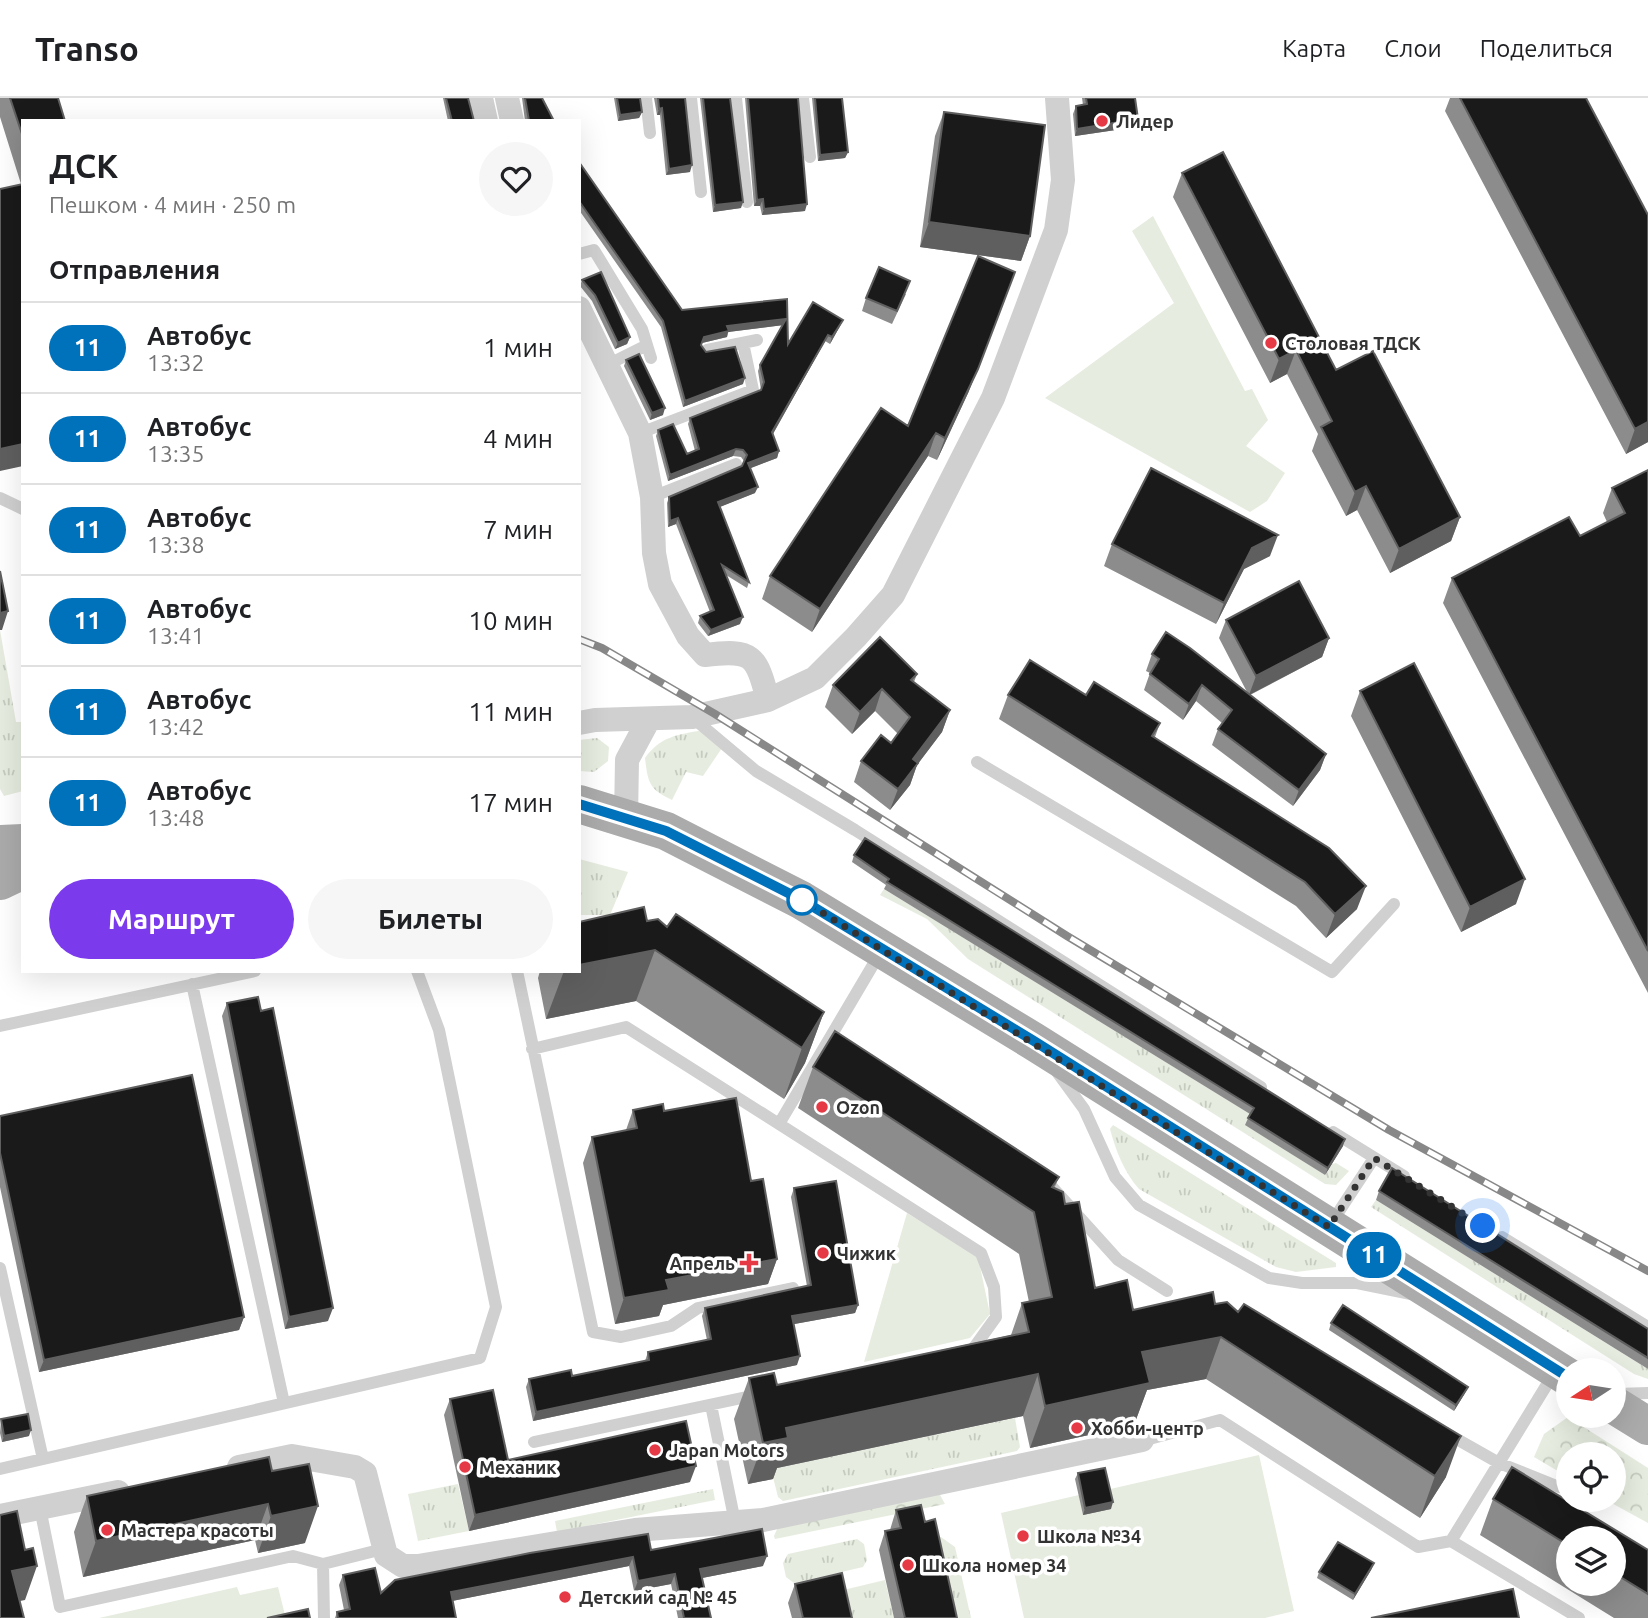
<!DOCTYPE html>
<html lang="ru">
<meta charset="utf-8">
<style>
body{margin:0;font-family:Ubuntu,sans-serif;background:#f6f6f6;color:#202124;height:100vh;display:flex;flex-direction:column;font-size:26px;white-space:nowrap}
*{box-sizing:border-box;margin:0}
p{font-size:23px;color:#757577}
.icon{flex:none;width:38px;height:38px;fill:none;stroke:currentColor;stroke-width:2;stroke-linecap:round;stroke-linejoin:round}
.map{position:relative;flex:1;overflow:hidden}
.side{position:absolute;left:21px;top:21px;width:560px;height:854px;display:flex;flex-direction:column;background:#fff;border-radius:0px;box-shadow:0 7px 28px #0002}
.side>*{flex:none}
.badge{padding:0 14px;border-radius:23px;font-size:24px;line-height:46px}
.needle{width:46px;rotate:258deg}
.tools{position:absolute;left:1556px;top:1260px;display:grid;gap:14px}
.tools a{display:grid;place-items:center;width:70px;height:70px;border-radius:50%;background:#fff;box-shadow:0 7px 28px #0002;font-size:35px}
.you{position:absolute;width:35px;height:35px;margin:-18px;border:5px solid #fff;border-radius:50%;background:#1a73e8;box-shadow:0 0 0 10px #1a73e833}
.map>.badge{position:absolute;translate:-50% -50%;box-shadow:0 0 0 4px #fff}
h2{padding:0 28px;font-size:26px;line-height:63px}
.round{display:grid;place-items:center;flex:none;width:74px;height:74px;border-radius:37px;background:#f6f6f6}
.head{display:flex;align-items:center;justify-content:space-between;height:119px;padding:0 28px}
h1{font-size:33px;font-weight:700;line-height:52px}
.button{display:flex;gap:14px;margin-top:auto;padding:14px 28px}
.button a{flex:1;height:80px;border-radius:42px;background:#7c3aed;color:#fff;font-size:28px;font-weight:700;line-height:80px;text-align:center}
.button a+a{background:#f6f6f6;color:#202124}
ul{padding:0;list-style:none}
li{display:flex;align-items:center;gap:21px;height:91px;padding:0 28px;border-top:2px solid #e0e0e0}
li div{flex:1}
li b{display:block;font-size:26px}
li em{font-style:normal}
li .badge{min-width:77px;font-weight:700;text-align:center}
header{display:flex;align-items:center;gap:42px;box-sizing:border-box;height:98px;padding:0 35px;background:#fff;border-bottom:2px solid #e0e0e0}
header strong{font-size:33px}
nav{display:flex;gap:38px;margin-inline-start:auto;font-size:24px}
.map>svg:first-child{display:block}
.grass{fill:url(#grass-tufts)}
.forest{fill:url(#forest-crowns)}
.green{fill:#e6ecdf}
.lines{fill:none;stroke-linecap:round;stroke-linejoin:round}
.lane{stroke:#d0d0d0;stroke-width:12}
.street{stroke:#d0d0d0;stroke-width:24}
.primary{stroke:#ababab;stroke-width:38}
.rail-casing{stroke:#888;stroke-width:8}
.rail{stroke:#fff;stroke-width:5;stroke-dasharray:16;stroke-linecap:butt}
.wall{fill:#8c8c8c;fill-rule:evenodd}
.shaded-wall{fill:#5f5f5f}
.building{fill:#1a1a1a;stroke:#5f5f5f;stroke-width:2}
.line-casing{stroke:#fff;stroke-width:16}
.line{stroke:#0072bc;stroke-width:10}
.walk{stroke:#333;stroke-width:7;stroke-dasharray:0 12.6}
.poi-dot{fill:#e63946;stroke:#fff;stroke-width:2.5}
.stop-dot{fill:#fff;stroke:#0072bc;stroke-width:3.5}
.labels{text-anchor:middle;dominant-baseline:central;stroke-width:7;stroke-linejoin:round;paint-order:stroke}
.poi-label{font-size:18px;font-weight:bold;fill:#333;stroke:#fff;text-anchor:start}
</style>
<header>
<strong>Transo</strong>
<nav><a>Карта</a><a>Слои</a><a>Поделиться</a></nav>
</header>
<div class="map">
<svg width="1648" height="1520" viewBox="0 0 1648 1520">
<defs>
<pattern id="grass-tufts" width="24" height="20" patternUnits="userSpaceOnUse" patternTransform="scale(1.75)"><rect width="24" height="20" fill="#e6ecdf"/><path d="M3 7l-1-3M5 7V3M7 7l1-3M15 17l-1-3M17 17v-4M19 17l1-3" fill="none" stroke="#c6cbc0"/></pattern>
<pattern id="forest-crowns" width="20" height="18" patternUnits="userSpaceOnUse" patternTransform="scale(1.75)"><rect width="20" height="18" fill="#e6ecdf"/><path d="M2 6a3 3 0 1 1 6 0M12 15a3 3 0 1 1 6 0" fill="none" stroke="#c6cbc0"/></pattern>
</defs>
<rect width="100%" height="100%" fill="#fff"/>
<!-- grass -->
<path class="grass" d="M0,532L16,624H23V693L4,698L0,691Z
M703,632L722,650L703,678L686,674L672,702C649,691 648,685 645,660C661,638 677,637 703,632Z
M597,640L609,649L608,663L594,674L579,673V642Z
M579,761L628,774L610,817H579Z
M884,791L1252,1017L1246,1027L1325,1077L1332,1066L1336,1065L1349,1073L1336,1087L1325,1086L968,861L927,821L880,797Z
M1113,1027L1336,1165V1169L1296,1174L1276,1169L1139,1091C1124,1074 1116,1053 1110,1031Z
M1376,1102L1648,1271V1281L1634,1276L1371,1109Z
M1015,1320L1020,1349L1017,1353L783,1403L778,1399L771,1371Z
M458,1386L469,1433L418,1443L408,1396Z
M713,1391L715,1402L557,1434L555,1423Z
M941,1439L955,1449L971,1520H946L928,1440Z
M857,1441L864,1446L867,1462L863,1469L794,1485L786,1479L783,1465L788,1456Z
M885,1482L894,1520H841L835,1494Z"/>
<!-- forest -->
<path class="forest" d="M1568,1319L1648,1370V1425L1606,1402H1614V1356H1568V1379L1534,1359L1544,1336Z
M939,1395L945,1406L775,1441L774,1438L778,1429Z"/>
<!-- green -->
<path class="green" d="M1153,118L1245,293L1252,291L1268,322L1246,348L1285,375L1267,403L1250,414L1045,300L1174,205L1132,133Z
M907,1115L978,1159L990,1216L970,1240L864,1264Z
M1259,1357L1294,1513L1265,1520H1024L1001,1415L1079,1397L1083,1417L1106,1392Z
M237,1489L240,1497L278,1489L285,1517L270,1520H99Z"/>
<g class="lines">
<!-- lane -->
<path class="lane" d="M646,0L650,35
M691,0L701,94
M736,0L747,104
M803,0L810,59
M579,156L594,152L642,231L651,260
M707,252L757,242
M605,268L647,247
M640,335L753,292L743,245
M652,399L736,366
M0,400L23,411
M693,620L756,673L855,732L1261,989
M977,664L1332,874L1394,806
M880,855L779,1026L981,1155L994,1189L996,1219L973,1251L965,1253
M517,873L593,1234L621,1239L671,1228L698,1210L793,1190
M192,886L284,1305
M0,928L255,873
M532,951L626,929L779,1026
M1057,974L1084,1011L1115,1079L1139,1107L1269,1180L1302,1185H1357L1411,1196
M1333,1034L1404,1078
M1044,1080L1118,1162L1167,1193
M1332,1124L1374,1060
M1502,1139L1648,1229
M0,1170L43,1361
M1617,1296L1648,1295
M711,1307L735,1424
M1446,1335L1499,1365L1559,1389
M1153,1340L1220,1322L1418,1449L1451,1443L1579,1520
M534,1344L756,1297
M0,1371L480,1260L496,1209L439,932L417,873
M40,1410L60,1509L293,1458L323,1466L383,1451
M1451,1443L1554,1275
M323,1466L324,1520"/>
<!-- street -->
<path class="street" d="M481,0L486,23
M507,0L512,23
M579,210L640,335L652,399L654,455L660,486L688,538L705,557C753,551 756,557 768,602
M579,625L595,622L692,619L768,602L815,580L856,539L893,497L993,300L1056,132L1063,82L1057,0
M626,720L627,662L649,621
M239,1369L292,1358L355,1369L365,1375L386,1457L403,1468H418L635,1432L763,1422L1142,1342
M0,1418L118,1394"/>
<!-- primary -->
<path class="primary" d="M579,706L666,733L801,802L1033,943L1568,1279
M0,746L23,745
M0,783L23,772
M1614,1307L1648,1328"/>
<!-- rail casing -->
<g class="rail-casing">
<path id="rail" d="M579,541L602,550L715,616L1067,838L1389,1032L1648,1173"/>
</g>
<!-- rail -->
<use href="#rail" class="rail"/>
</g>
<!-- wall -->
<path class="wall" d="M0,0H58L23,23V368L21,86L0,19Z
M443,0H468L474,23H448Z
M522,0H542L554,23H525Z
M614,0H640L642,14L639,20L618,23Z
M654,0H685L690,74L666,77L660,17H657Z
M700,0H730L741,110L713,114Z
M745,0H798L805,113L762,117L760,108H754Z
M812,0H842L848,54L845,60L818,63Z
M1082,0H1135L1136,29L1075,38L1073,16L1076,8L1083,7Z
M1450,0H1586L1648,117V344L1626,356L1445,13Z
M944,14L1030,138L1021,163L920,149L935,38Z
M579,64L682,212L787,201L788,246L843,222L840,228L830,246L825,243L773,336L779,353L777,360L750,370L755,395L719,409L749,484L747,490L726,477L740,526L708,538L698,525L700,518L710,514L676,426L668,429L667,405L669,399L742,368L744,363L741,359L733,358L668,383L656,338L658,332L687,356L695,353L688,326L690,320L761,292L758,273L760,267L783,227L728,234L727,239L702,245L701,247L706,254L743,286L683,309L661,229L579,112Z
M1182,75L1336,272L1460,419L1451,443L1390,475L1357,412L1346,418L1312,353L1318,336L1287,276L1270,285L1173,99Z
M582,182L630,239L627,246L615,251L592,203L580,188Z
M906,196L892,226L862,213L866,200Z
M626,262L663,317L650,322L624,268Z
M969,293L937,362L928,358L812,534L762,501L770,478Z
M1648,372V895L1443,505L1452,480L1580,438L1607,424L1603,415L1612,390Z
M1112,446L1270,458L1244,471L1216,526L1104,468Z
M1226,522L1329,540L1322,559L1250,597L1326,656L1320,672L1293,708L1212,647L1218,631L1222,625L1196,603L1183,622L1144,592L1150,575L1146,573L1152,556L1247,594L1219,540Z
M917,576L914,584L950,612L942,634L917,667L910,687L890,712L854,684L861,663L891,645L898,636L875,613L852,636L825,609L833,587Z
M1360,593L1516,806L1461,834L1351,618Z
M1008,597H1086L1160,625L1155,639L1357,811L1326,840L1296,808L999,621Z
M854,757L1343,1048L1325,1077L1245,1027L1250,1016L884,791L886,787L852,764Z
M647,823L667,829L824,914L805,965L784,1001L636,903L546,921L538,880L540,873H579Z
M227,905L328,1223L285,1231L222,918Z
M813,969L1059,1079L1054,1091L1065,1106L1095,1190L1133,1212L1215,1206L1446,1379L1420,1420L1206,1281L1147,1292L1134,1327L1030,1350L1023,1318L777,1370L773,1381L748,1386L734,1321L749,1280L777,1287L1011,1237L1022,1205L1029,1204L1019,1156L798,1010Z
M633,1012L664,1013L751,1083L777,1161L768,1186L663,1207L659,1218L615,1226L583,1065L592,1039L626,1032Z
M0,1018L244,1219L239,1232L39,1274L0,1089Z
M794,1090L858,1207L855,1215L794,1226L797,1267L533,1323L526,1289L529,1281L572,1278L645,1263L648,1254L707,1242L702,1218L705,1210L807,1188L791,1099Z
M1379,1093L1648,1231V1271L1376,1102Z
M1331,1225L1465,1295L1454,1313L1329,1232Z
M450,1301L508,1362L690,1384L469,1433L444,1317Z
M1,1321L29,1338L2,1344L0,1335Z
M1512,1369L1648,1452V1520H1614L1480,1437L1493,1401ZM1568,1440H1614V1486H1568Z
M272,1373L305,1445L258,1455L255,1442L83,1479L74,1434L87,1398Z
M1078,1375L1111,1411L1083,1417L1075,1381Z
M896,1412L925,1424L957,1520H894L879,1452L885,1433L890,1432Z
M651,1452L763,1468L702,1480L710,1520H678L671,1486L634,1493L629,1468L452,1503L456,1520H335L337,1514L344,1512L339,1487L343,1477L381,1495Z
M1374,1465L1371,1472L1353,1502L1317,1480L1319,1474Z
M795,1486L852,1520H792L788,1505Z"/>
<!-- shaded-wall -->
<path class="shaded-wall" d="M662,10L660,17H657L659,11Z
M642,14L639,20L618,23L620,17Z
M1138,21L1136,29L1075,38L1077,31Z
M848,54L845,60L818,63L820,57Z
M692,67L690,74L666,77L669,71Z
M763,101L760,108H754L757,102Z
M743,104L741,110L713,114L715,107Z
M807,106L805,113L762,117L764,111Z
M929,124L1030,138L1021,163L920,149Z
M1007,196L969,293L937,362L945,340Z
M786,221L784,227L728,234L727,239L702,245L704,239L727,228Z
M843,222L840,228L830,246L832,239Z
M828,237L825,243L770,341L772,334Z
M630,239L627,246L615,251L618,245Z
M1296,252L1287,276L1270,285L1279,261Z
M745,280L743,286L683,309L685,303Z
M665,310L663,317L650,322L652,315Z
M1648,324V344L1626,356L1635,331Z
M936,335L928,358L812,534L820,511Z
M23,346V368L0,373V351Z
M736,351L733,358L668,383L670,377Z
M779,353L777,360L746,372L748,365Z
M1366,388L1357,412L1346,418L1355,394Z
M758,389L755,395L715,411L718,404Z
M1460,419L1451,443L1390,475L1399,451Z
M678,420L676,426L668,429L670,423Z
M1278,437L1270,458L1244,471L1216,526L1224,505L1252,450Z
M8,513L2,532H0V515Z
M743,519L740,526L708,538L711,532Z
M1329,540L1322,559L1249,597L1256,578Z
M1202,587L1196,603L1183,622L1189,606Z
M882,591L875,613L852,636L860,614Z
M950,612L942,634L917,667L910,687L890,712L898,691L913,661Z
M1326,656L1320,672L1293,708L1299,692Z
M1525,781L1516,806L1461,834L1470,809Z
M1366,788L1357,811L1326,840L1335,816Z
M655,852L636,903L546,921L564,873H579V867Z
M824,914L805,965L784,1001L802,950Z
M1345,1041L1343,1048L1325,1077L1328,1070Z
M777,1161L768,1186L663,1207L659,1218L615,1226L624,1200L666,1182Z
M858,1207L855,1215L789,1227L792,1218Z
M333,1210L328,1223L285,1231L289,1219Z
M244,1219L239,1232L39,1274L44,1262Z
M1221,1239L1206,1281L1147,1292L1134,1327L1030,1350L1045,1308L1142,1254Z
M800,1258L797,1267L533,1323L536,1314Z
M1038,1276L1023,1318L777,1370L773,1381L748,1386L763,1345L786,1330Z
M1468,1289L1465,1295L1454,1313L1456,1307Z
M31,1332L29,1338L2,1344L4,1338Z
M1461,1338L1446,1379L1420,1420L1435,1378Z
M696,1368L690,1384L469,1433L475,1417Z
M1113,1404L1111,1411L1083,1417L1085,1410Z
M268,1406L255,1442L83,1479L96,1443Z
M318,1408L305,1445L258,1455L271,1418Z
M767,1458L763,1468L697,1481L700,1471Z
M633,1459L629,1468L447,1504L451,1494Z
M1374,1465L1371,1472L1353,1502L1355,1496Z
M37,1468L25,1502L0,1507L12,1473Z
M675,1476L671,1486L634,1493L638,1483Z"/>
<!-- building -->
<path class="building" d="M10,0H58L65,23H23V39Z
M446,0H468L474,23H452Z
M525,0H542L554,23H529Z
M617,0H640L642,14L620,17Z
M658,0H685L692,67L669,71L662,10L659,11Z
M703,0H730L743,104L715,107Z
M748,0H798L807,106L764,111L763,101L757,102Z
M815,0H842L848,54L820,57Z
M1086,0H1135L1138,21L1077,31L1076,8L1087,6Z
M1460,0H1586L1648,117V324L1635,331Z
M944,14L1045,27L1030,138L929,124Z
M1223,54L1336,272L1373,253L1460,419L1399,451L1366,388L1355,394L1321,329L1332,323L1296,252L1279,261L1182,75Z
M579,64L682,212L787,201L788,246L813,204L843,222L832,239L828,237L772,334L779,353L748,365L758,389L718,404L749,484L722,467L743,519L711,532L700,518L714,512L678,420L670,423L669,399L742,368L747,357L743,352L736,351L670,377L658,332L673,326L687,356L699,351L690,320L761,292L764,284L760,267L786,221L727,228L729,233L704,239L701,247L706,254L735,249L745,280L685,303L663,223L579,103Z
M23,86V346L0,351V91Z
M978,158L1015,174L978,271L945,340L936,335L820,511L770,478L881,310L908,328Z
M879,169L910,183L897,213L866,200Z
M601,174L630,239L618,245L595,197L582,182Z
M639,256L665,310L652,315L626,262Z
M1151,370L1278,437L1252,450L1224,505L1112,446Z
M1648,372V853L1452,480L1569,419L1580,438L1625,415L1612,390Z
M0,473L8,513L0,515Z
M1299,483L1329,540L1256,578L1226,522Z
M1166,534L1190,550L1326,656L1299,692L1218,631L1232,612L1202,587L1189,606L1150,576L1159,561L1152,556Z
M880,539L917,576L911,582L950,612L913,661L918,665L898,691L861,663L881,637L891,645L910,619L882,591L860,614L833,587Z
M1030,562L1086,597L1094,584L1160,625L1152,638L1329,750L1366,788L1335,816L1305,784L1008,597Z
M1414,565L1525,781L1470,809L1360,593Z
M865,740L1345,1041L1328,1070L1248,1020L1254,1010L887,784L889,781L854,757Z
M644,809L647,823L658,821L667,829L676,816L824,914L802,950L655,852L579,867V824Z
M258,899L261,913L273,910L333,1210L289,1219L227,905Z
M835,933L1059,1079L1052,1089L1063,1094L1065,1106L1079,1104L1095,1190L1127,1182L1133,1212L1213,1194L1215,1206L1227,1204L1238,1214L1244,1206L1461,1338L1435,1378L1221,1239L1142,1254L1150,1285L1045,1308L1038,1276L786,1330L788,1340L763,1345L749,1280L774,1275L777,1287L1029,1234L1022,1205L1052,1199L1034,1114L813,969Z
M192,977L244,1219L44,1262L0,1055V1018Z
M736,1000L751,1083L763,1081L777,1161L666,1182L669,1192L624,1200L592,1039L637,1030L633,1012L663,1006L664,1013Z
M1392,1070L1648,1231V1260L1379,1093Z
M836,1083L858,1207L792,1218L800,1258L536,1314L529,1281L571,1272L572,1278L649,1262L648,1254L711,1241L705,1210L811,1187L794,1090Z
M1343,1207L1468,1289L1456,1307L1331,1225Z
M493,1292L508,1362L686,1323L696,1368L475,1417L450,1301Z
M28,1316L31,1332L4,1338L1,1321Z
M269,1359L272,1373L309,1366L318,1408L271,1418L268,1406L96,1443L87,1398Z
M1512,1369L1648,1452V1496L1614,1475V1440H1568V1447L1493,1401Z
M1105,1370L1113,1404L1085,1410L1078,1375Z
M921,1407L925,1424L935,1421L957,1520H905L885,1433L901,1430L896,1412Z
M17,1413L25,1452L33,1450L37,1468L12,1473L24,1520H0V1417Z
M762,1431L767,1458L700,1471L711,1520H684L675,1476L638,1483L633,1459L451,1494L456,1520H338L337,1514L350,1511L343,1477L375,1470L381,1495L395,1482L530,1455L648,1436L651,1452Z
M1338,1444L1374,1465L1355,1496L1319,1474Z
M842,1475L852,1520H803L795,1486Z
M1513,1491L1519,1520H1371Z
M308,1511L310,1520H267Z"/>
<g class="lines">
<!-- line casing -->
<g class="line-casing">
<path id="line" d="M579,706L666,733L802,802L1034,943L1568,1279"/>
</g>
<!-- line -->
<use href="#line" class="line"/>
<!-- walk -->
<path class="walk" d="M802,802L1329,1129L1374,1060L1483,1128"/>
</g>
<!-- markers -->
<g class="poi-dot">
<circle cx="1102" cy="23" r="7"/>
<circle cx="1271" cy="245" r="7"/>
<circle cx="822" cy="1009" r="7"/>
<circle cx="823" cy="1155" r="7"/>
<path d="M745.5 1154.5h7v7h7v7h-7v7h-7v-7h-7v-7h7z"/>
<circle cx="1077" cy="1330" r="7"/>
<circle cx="655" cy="1352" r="7"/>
<circle cx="465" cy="1369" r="7"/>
<circle cx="107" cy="1432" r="7"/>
<circle cx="1023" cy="1438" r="7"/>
<circle cx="908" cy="1467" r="7"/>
<circle cx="565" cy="1499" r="7"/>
</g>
<circle class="stop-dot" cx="802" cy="802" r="14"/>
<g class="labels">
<!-- poi labels -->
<g class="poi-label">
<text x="1116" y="23">Лидер</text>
<text x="1285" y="245">Столовая ТДСК</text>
<text x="836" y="1009">Ozon</text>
<text x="837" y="1155">Чижик</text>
<text x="735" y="1165" text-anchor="end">Апрель</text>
<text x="1091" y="1330">Хобби-центр</text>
<text x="669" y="1352">Japan Motors</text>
<text x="479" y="1369">Механик</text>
<text x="121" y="1432">Мастера красоты</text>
<text x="1037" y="1438">Школа №34</text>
<text x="922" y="1467">Школа номер 34</text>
<text x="579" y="1499">Детский сад № 45</text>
</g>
</g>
</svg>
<div class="tools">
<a><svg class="needle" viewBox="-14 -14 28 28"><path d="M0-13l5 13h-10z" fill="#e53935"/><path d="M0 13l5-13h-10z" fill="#757577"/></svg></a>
<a><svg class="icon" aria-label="locate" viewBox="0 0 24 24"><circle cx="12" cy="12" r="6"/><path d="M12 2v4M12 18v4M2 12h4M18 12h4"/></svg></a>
<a><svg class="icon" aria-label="layers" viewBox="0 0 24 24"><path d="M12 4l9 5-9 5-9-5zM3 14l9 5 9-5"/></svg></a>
</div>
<div class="you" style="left:1483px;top:1128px"></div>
<b class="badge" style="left:1374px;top:1157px;background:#0072bc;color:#fff">11</b>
<section class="side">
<div class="head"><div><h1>ДСК</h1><p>Пешком · 4 мин · 250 m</p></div><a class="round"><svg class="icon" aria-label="heart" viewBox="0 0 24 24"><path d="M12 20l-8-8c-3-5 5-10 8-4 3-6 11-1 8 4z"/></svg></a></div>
<h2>Отправления</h2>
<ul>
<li><span class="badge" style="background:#0072bc;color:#fff">11</span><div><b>Автобус</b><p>13:32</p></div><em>1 мин</em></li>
<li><span class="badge" style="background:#0072bc;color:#fff">11</span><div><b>Автобус</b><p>13:35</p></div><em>4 мин</em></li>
<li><span class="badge" style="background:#0072bc;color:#fff">11</span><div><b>Автобус</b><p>13:38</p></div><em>7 мин</em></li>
<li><span class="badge" style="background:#0072bc;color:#fff">11</span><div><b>Автобус</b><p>13:41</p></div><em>10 мин</em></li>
<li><span class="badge" style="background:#0072bc;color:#fff">11</span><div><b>Автобус</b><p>13:42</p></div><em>11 мин</em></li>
<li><span class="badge" style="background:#0072bc;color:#fff">11</span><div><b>Автобус</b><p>13:48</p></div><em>17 мин</em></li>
</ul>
<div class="button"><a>Маршрут</a><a>Билеты</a></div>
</section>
</div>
